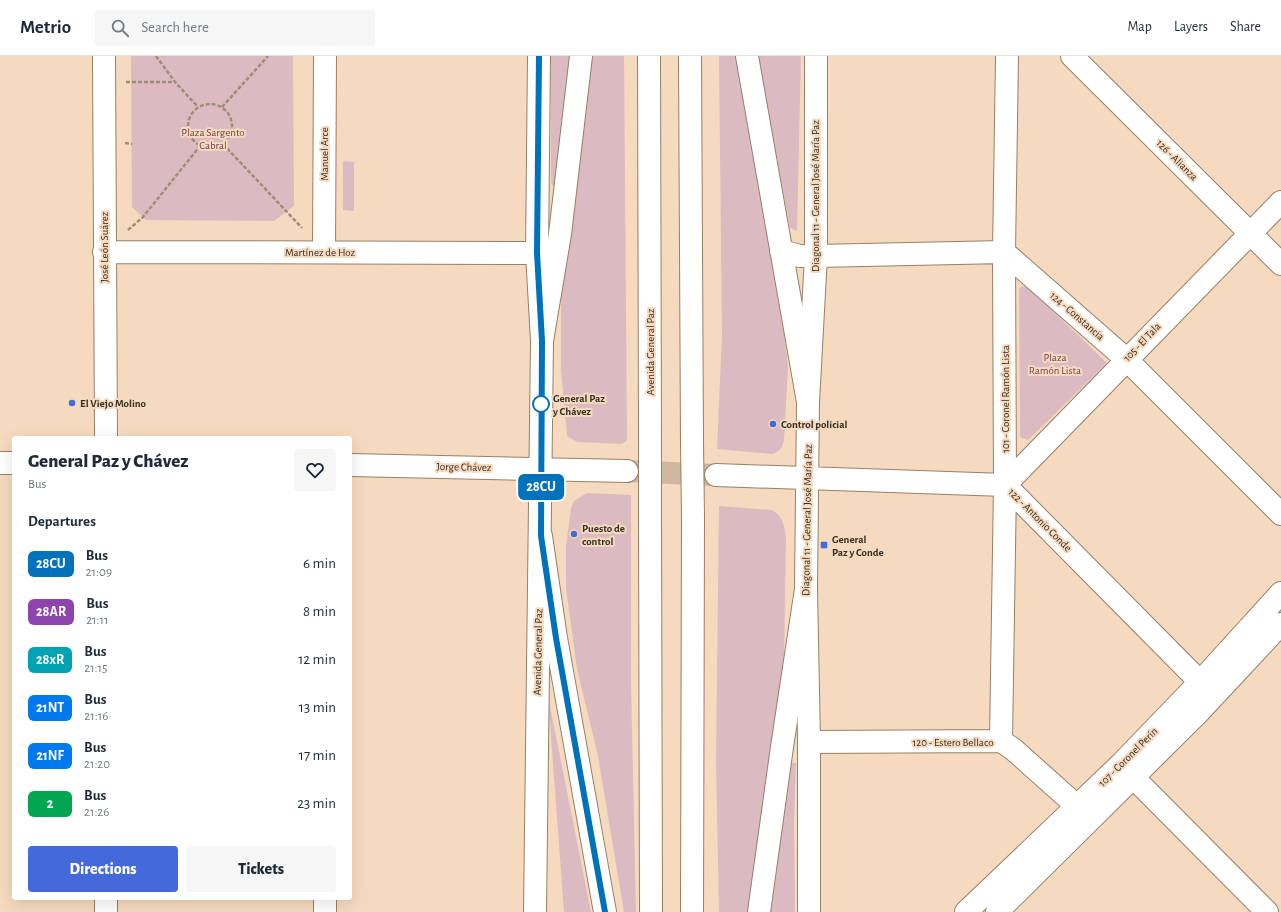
<!DOCTYPE html>
<meta charset="utf-8">
<style>
body{margin:0;font-family:"Alegreya Sans",sans-serif;background:#f6f6f7;color:#1f2937;height:100vh;display:flex;flex-direction:column;font-size:15px;white-space:nowrap}
*{box-sizing:border-box;margin:0}
p{font-size:13px;color:#747a83}
.icon{flex:none;width:22px;height:22px;fill:none;stroke:currentColor;stroke-width:2;stroke-linecap:round;stroke-linejoin:round}
.map{position:relative;flex:1;overflow:hidden}
.details{position:absolute;left:12px;top:380px;width:340px;height:464px;display:flex;flex-direction:column;background:#fff;border-radius:4px;box-shadow:0 4px 16px #0002}
.details>*{flex:none}
.badge{padding:0 8px;border-radius:6px;font-size:14px;line-height:26px}
.map>.badge{position:absolute;translate:-50% -50%;box-shadow:0 0 0 2px #fff}
h2{padding:0 16px;font-size:15px;line-height:36px}
.round{display:grid;place-items:center;flex:none;width:42px;height:42px;border-radius:4px;background:#f6f6f7}
.headline{display:flex;align-items:center;justify-content:space-between;height:68px;padding:0 16px}
h1{font-size:19px;font-weight:800;line-height:30px}
.action{display:flex;gap:8px;margin-top:auto;padding:8px 16px}
.action a{flex:1;height:46px;border-radius:4px;background:#4469db;color:#fff;font-size:16px;font-weight:800;line-height:46px;text-align:center}
.action a+a{background:#f6f6f7;color:#1f2937}
ul{padding:0;list-style:none}
li{display:flex;align-items:center;gap:12px;height:48px;padding:0 16px}
li div{flex:1}
li b{display:block;font-size:15px}
li em{font-style:normal}
li .badge{min-width:44px;font-weight:700;text-align:center}
header{display:flex;align-items:center;gap:24px;box-sizing:border-box;height:56px;padding:0 20px;background:#fff;border-bottom:1px solid #e0e1e3}
header strong{font-size:19px}
nav{display:flex;gap:22px;margin-inline-start:auto;font-size:14px}
.search{width:280px;height:36px;background:#f6f6f7;display:flex;align-items:center;gap:10px;box-sizing:border-box;padding:0 14px;border-radius:4px;color:#747a83;font-size:15px}
.map>svg:first-child{display:block}
.green{fill:#dcbac1}
.lines{fill:none;stroke-linecap:round;stroke-linejoin:round}
.minor-tunnel{stroke:#cfb7a0;stroke-width:22;stroke-dasharray:22 11;stroke-linecap:butt}
.minor-casing{stroke:#987f66;stroke-width:24}
.highway-casing{stroke:#987f66;stroke-width:24}
.path{stroke:#a08c79;stroke-width:2.5;stroke-dasharray:4 2;stroke-linecap:butt}
.minor{stroke:#fff;stroke-width:22}
.highway{stroke:#fff;stroke-width:22}
.highway-bridge-casing{stroke:#987f66;stroke-width:24;stroke-linecap:butt}
.highway-bridge{stroke:#fff;stroke-width:22}
.line-casing{stroke:#fff;stroke-width:9}
.line{stroke:#0072bc;stroke-width:6}
.poi-dot{fill:#4469db;stroke:#f5dabf;stroke-width:1.5}
.stop-dot{fill:#fff;stroke:#0072bc;stroke-width:2}
.labels{text-anchor:middle;dominant-baseline:central;stroke-width:4;stroke-linejoin:round;paint-order:stroke}
.park-label{font-size:11px;fill:#743e4d;stroke:#f5dabf}
.street-label{font-size:11px;fill:#372d23;stroke:#f5dabf}
.stop-label{font-size:11px;font-weight:bold;fill:#372d23;stroke:#f5dabf;text-anchor:start}
.poi-label{font-size:11px;font-weight:bold;fill:#372d23;stroke:#f5dabf;text-anchor:start}
</style>
<header>
<strong>Metrio</strong>
<div class="search"><svg class="icon" aria-label="search" viewBox="0 0 24 24"><circle cx="10" cy="10" r="6"/><path d="M15 15l6 6"/></svg>Search here</div>
<nav><a>Map</a><a>Layers</a><a>Share</a></nav>
</header>
<div class="map">
<svg width="1281" height="856" viewBox="0 0 1281 856">
<rect width="100%" height="100%" fill="#f5dabf"/>
<!-- green -->
<path class="green" d="M131,0H293L294,150L274,165L146,164L132,151Z
M551,0H570L554,130L551,127Z
M591,0H624L627,384L622,388L577,386L567,380L561,313V228Z
M719,0H740L782,256L788,310L784,384C782,392 780,396 772,398L717,393L722,280Z
M758,0H801L797,175L790,172Z
M343,105L354,106V155L343,154Z
M1026,229L1107,307L1028,384L1020,381L1019,232Z
M587,437L631,439V628L636,856H624L598,700L577,613L566,532V489L571,453L574,445Z
M719,450L772,454C783,460 784,469 786,480L784,604L753,856H719L716,706Z
M548,640L591,856H564Z
M790,707H796L794,765L795,856H770Z"/>
<g class="lines">
<!-- minor-tunnel -->
<path class="minor-tunnel" d="M627,415L716,419"/>
<!-- minor casing -->
<g class="minor-casing">
<path id="minor" d="M104,0L106,382
M1072,0L1281,208
M104,196L537,197
M324,196L325,0
M816,200L1004,196L1126,303L1281,458
M0,407H14
M350,409L627,415
M716,419L1005,429L1214,640
M1005,429L1281,146
M1001,685L1005,429L1004,196L1007,0
M809,686L1001,685L1013,693L1088,760
M1123,711L1267,856
M106,842V856
M325,856V842
M535,856L542,285L537,197L539,0
M809,856V686L806,533L808,346L816,200V0
M966,856L1121,708L1200,626L1281,537
M997,856L1197,658L1281,568"/>
</g>
<!-- highway casing -->
<g class="highway-casing">
<path id="highway" d="M649,0L650,385
M690,0L692,386
M747,0L808,346
M781,195L800,200H816
M542,285L560,178L581,0
M650,459L651,856
M541,480L556,582L605,856
M692,856L693,461
M759,856L782,691L806,533"/>
</g>
<!-- path -->
<path class="path" d="M156,0L175,26L198,51
M126,26H175
M188 70a22 22 0 1 1 44 0a22 22 0 1 1-44 0Z
M222,51L268,0
M125,87L132,88
M223,88L302,172
M128,174L143,161L200,90"/>
<!-- minor -->
<use href="#minor" class="minor"/>
<!-- highway -->
<use href="#highway" class="highway"/>
<!-- highway-bridge casing -->
<g class="highway-bridge-casing">
<path id="highway-bridge" d="M650,385V459
M692,386L693,461"/>
</g>
<!-- highway-bridge -->
<use href="#highway-bridge" class="highway-bridge"/>
</g>
<g class="lines">
<!-- line casing -->
<g class="line-casing">
<path id="line" d="M539,0L537,197L542,285L541,480L556,582L605,856"/>
</g>
<!-- line -->
<use href="#line" class="line"/>
</g>
<!-- markers -->
<g class="poi-dot">
<circle cx="72" cy="347" r="4"/>
<circle cx="773" cy="368" r="4"/>
<circle cx="574" cy="478" r="4"/>
<rect x="820" y="485" width="8" height="8" rx="2"/>
</g>
<circle class="stop-dot" cx="541" cy="348" r="8"/>
<g class="labels">
<!-- park labels -->
<g class="park-label">
<text x="213" y="76">Plaza Sargento<tspan x="213" dy="13">Cabral</tspan></text>
<text x="1055" y="301">Plaza<tspan x="1055" dy="13">Ramón Lista</tspan></text>
</g>
<!-- street labels -->
<g class="street-label">
<text transform="translate(324 98) rotate(-90)">Manuel Arce</text>
<text transform="translate(1177 104) rotate(45)">126 - Alianza</text>
<text transform="translate(815 140) rotate(-90)">Diagonal 11 - General José María Paz</text>
<text transform="translate(104 191) rotate(-90)">José León Suárez</text>
<text x="320" y="196">Martínez de Hoz</text>
<text transform="translate(1077 260) rotate(41)">124 - Constancia</text>
<text transform="translate(1142 286) rotate(-46)">105 - El Tala</text>
<text transform="translate(650 296) rotate(-90)">Avenida General Paz</text>
<text transform="translate(1005 343) rotate(-90)">101 - Coronel Ramón Lista</text>
<text transform="translate(464 411) rotate(1)">Jorge Chávez</text>
<text transform="translate(807 464) rotate(-89)">Diagonal 11 - General José María Paz</text>
<text transform="translate(1040 464) rotate(45)">122 - Antonio Conde</text>
<text transform="translate(538 596) rotate(-89)">Avenida General Paz</text>
<text x="953" y="686">120 - Estero Bellaco</text>
<text transform="translate(1128 701) rotate(-45)">107 - Coronel Perín</text>
</g>
<!-- stop labels -->
<g class="stop-label">
<text x="553" y="342">General Paz<tspan x="553" dy="13">y Chávez</tspan></text>
</g>
<!-- poi labels -->
<g class="poi-label">
<text x="80" y="347">El Viejo Molino</text>
<text x="781" y="368">Control policial</text>
<text x="582" y="472">Puesto de<tspan x="582" dy="13">control</tspan></text>
<text x="832" y="483">General<tspan x="832" dy="13">Paz y Conde</tspan></text>
</g>
</g>
</svg>
<b class="badge" style="left:541px;top:431px;background:#0072bc;color:#fff">28CU</b>
<section class="details">
<div class="headline"><div><h1>General Paz y Chávez</h1><p>Bus</p></div><a class="round"><svg class="icon" aria-label="heart" viewBox="0 0 24 24"><path d="M12 20l-8-8c-3-5 5-10 8-4 3-6 11-1 8 4z"/></svg></a></div>
<h2>Departures</h2>
<ul>
<li><span class="badge" style="background:#0072bc;color:#fff">28CU</span><div><b>Bus</b><p>21:09</p></div><em>6 min</em></li>
<li><span class="badge" style="background:#8e44ad;color:#fff">28AR</span><div><b>Bus</b><p>21:11</p></div><em>8 min</em></li>
<li><span class="badge" style="background:#00a3b4;color:#fff">28xR</span><div><b>Bus</b><p>21:15</p></div><em>12 min</em></li>
<li><span class="badge" style="background:#0079ef;color:#fff">21NT</span><div><b>Bus</b><p>21:16</p></div><em>13 min</em></li>
<li><span class="badge" style="background:#0079ef;color:#fff">21NF</span><div><b>Bus</b><p>21:20</p></div><em>17 min</em></li>
<li><span class="badge" style="background:#00a651;color:#fff">2</span><div><b>Bus</b><p>21:26</p></div><em>23 min</em></li>
</ul>
<div class="action"><a>Directions</a><a>Tickets</a></div>
</section>
</div>
